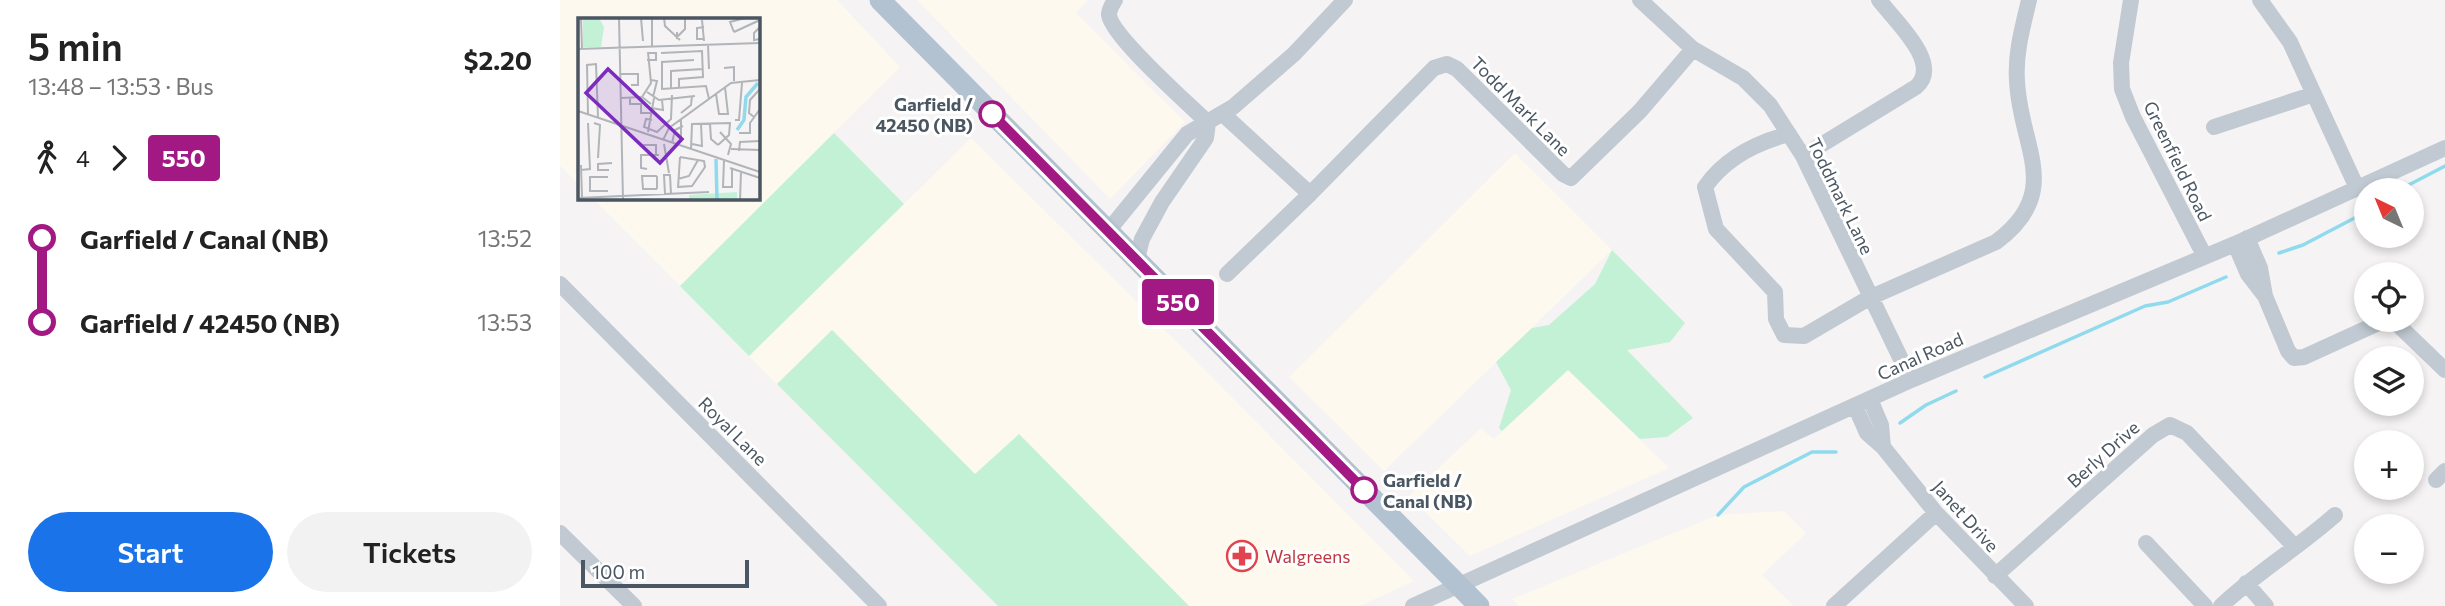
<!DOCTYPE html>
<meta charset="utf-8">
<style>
body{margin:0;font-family:Commissioner,sans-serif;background:#f2f2f2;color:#222;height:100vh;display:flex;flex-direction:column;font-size:26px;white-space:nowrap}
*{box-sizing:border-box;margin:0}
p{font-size:23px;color:#767676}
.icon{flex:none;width:38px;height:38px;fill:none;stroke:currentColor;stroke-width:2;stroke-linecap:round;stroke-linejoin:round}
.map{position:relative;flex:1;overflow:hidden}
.panel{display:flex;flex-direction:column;background:#fff;width:560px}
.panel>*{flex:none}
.badge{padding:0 14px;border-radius:5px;font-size:24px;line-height:46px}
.needle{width:46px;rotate:317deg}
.tools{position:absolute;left:1794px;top:178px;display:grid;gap:14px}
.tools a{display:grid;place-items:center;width:70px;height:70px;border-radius:50%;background:#fff;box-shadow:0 4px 10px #0003;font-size:35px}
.scale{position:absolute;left:21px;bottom:18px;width:168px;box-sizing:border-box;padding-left:7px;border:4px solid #4a5661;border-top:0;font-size:19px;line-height:24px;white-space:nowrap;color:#4a5661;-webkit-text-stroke:5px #fff;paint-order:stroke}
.map>.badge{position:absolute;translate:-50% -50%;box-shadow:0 0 0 4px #fff}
.legs{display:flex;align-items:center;gap:10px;height:77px;padding:0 28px;font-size:23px}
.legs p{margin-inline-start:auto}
.head{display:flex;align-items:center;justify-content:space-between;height:119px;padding:0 28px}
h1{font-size:38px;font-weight:600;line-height:52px}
.button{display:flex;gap:14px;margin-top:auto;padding:14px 28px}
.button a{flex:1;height:80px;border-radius:42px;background:#1a73e8;color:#fff;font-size:28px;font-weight:600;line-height:80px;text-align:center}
.button a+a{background:#f2f2f2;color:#222}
ul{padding:0 28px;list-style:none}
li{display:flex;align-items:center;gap:24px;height:84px;font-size:26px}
li i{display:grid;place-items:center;width:10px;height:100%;margin:0 9px;background:currentColor}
li i::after{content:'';width:18px;height:18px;margin:-9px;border:5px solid;border-radius:50%;background:#fff}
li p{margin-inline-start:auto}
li:first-child i{background:linear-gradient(#0000 50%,currentColor 0)}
li:last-child i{background:linear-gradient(currentColor 50%,#0000 0)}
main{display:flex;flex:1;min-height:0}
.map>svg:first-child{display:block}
.commercial{fill:#fdf9ef}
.green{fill:#c3f1d5}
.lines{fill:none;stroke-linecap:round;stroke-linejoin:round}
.stream{stroke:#90daee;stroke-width:3.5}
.minor{stroke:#c1cad2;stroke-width:16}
.major{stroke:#b3c2d1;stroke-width:21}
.line-1-casing{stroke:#fff;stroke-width:16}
.line-1{stroke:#a31984;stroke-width:10}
.stop-1-dot{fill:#fff;stroke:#a31984;stroke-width:3.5}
.labels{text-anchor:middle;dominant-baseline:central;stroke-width:6;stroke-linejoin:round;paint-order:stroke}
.stop-label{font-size:18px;font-weight:bold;fill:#4a5661;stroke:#fff;text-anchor:end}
.street-label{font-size:18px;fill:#4a5661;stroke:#fff}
.health-label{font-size:18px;fill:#be3a42;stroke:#fff;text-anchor:start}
.inset-river{fill:none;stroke:#90daee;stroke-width:3.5}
.inset-road{fill:none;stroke:#b1b4b9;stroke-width:2}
.view{fill:#7b2cbf;fill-opacity:0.15;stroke:#7b2cbf;stroke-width:3.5}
.inset-edge{fill:none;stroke:#4a5661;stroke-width:3.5}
</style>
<main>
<section class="panel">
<div class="head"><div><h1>5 min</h1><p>13:48 – 13:53 · Bus</p></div><b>$2.20</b></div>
<div class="legs"><svg class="icon" aria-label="walk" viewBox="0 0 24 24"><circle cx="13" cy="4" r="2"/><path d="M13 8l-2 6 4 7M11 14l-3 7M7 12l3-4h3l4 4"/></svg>4<svg class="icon" aria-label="forward" viewBox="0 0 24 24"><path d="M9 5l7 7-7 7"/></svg><b class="badge" style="background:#a31984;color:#fff">550</b></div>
<ul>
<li><i style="color:#a31984"></i><b>Garfield / Canal (NB)</b><p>13:52</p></li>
<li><i style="color:#a31984"></i><b>Garfield / 42450 (NB)</b><p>13:53</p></li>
</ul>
<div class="button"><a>Start</a><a>Tickets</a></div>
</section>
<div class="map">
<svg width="1885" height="606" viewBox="0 0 1885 606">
<rect width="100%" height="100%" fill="#f5f3f3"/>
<!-- commercial -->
<path class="commercial" d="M0,0H277L340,67L120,286L32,198H198V19H19V185L0,166Z
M357,0H528L516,13L625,122L550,199Z
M411,138L588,313L854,581L800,606H629L459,434L415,475L273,330L217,384L189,356Z
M955,153L1052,250L824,471L729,377Z
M1008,370L1109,468L910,556L849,496L921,428L934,439Z
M1224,511L1246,533L1202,575L1234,606H958L952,599L1158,515Z"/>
<!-- green -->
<path class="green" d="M274,133L344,204L189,356L120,286Z
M1052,250L1125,323L1110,342L1067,350L1133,418L1107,437L1080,439L1008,370L942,431L939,428L951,390L936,362L972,328L989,325L1035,284Z
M272,330L415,474L459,434L629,606H438L217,384Z"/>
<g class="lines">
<!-- stream -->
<path class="stream" d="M1837,191L1885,166
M1719,253L1743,245L1806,212
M1425,377L1585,306L1608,302L1666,277
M1340,423L1366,405L1396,391
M1158,515L1184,487L1252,452H1276"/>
<!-- minor -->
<path class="minor" d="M555,0C552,5 549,9 549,15C552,37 629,104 648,123
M1080,0L1133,49L1183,78L1210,105L1243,156L1351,380
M1571,0L1561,63L1562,89L1573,117L1644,255
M1700,0L1730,42L1797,188
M664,115L750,194L874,68L887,64L897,69L1003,174L1011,178L1080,111L1133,49
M1654,127L1754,94
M1229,134C1195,143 1165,158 1145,187L1156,229L1215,292L1216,319L1224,335L1244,336L1309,298L1436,242C1505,191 1459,146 1457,80C1455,53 1463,26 1469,0
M1243,156L1356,87C1383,64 1335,21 1319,0
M548,231L627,134L673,107L734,54L785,0
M1675,244L1688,274L1705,296L1700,268L1687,238
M577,259L582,239L602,202L646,138L648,123
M667,274L750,194
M0,284L319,606
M1705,296L1728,351L1734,358L1744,357L1825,320
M1833,320L1885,370
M1295,406L1307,433L1323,447L1321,425L1310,399
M1323,447L1376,513L1466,606
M1876,480L1885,471
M0,533L74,606
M1586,543L1645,606
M1435,576L1593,435L1610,425L1627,433L1735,547
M1686,583L1706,606
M853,606L1351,380L1675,244L1885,148
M1274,606L1376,513
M1661,606C1697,572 1738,548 1775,515"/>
<!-- major -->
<path class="major" d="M320,0L919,606"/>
</g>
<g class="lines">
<!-- line-1 casing -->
<g class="line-1-casing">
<path id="line-1" d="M432,114L804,490"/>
</g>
<!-- line-1 -->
<use href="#line-1" class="line-1"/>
</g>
<!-- icons -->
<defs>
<g id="pharmacy-ring" transform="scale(1.575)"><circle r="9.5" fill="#fff" stroke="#e0444e" stroke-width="1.5"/><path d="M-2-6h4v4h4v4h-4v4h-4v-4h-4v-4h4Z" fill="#e0444e"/></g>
</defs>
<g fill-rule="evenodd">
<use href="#pharmacy-ring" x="682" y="556"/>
</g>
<!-- markers -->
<g class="stop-1-dot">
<circle cx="432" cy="114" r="12"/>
<circle cx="804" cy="490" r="12"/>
</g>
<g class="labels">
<!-- stop labels -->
<g class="stop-label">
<text x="413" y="104">Garfield /<tspan x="413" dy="21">42450 (NB)</tspan></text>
<text x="823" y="480" text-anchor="start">Garfield /<tspan x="823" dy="21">Canal (NB)</tspan></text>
</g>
<!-- street labels -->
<g class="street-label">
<text transform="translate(961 106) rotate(45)">Todd Mark Lane</text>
<text transform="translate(1618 161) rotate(64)">Greenfield Road</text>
<text transform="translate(1281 196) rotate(64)">Toddmark Lane</text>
<text transform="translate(1360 356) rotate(-24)">Canal Road</text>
<text transform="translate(173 431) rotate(45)">Royal Lane</text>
<text transform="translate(1543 454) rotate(-42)">Berly Drive</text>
<text transform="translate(1406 516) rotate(48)">Janet Drive</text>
</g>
<!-- health labels -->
<g class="health-label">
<text x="705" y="556">Walgreens</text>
</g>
</g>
<!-- overview -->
<g transform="translate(18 18)">
<rect width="182" height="182" fill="#f5f3f3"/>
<path d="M5,0H21L26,9L23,29H5ZM159,174V182H111V177Z" fill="#c3f1d5"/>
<path class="inset-river" d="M159,112L166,102L168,79L180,65M138,141L139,182"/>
<path class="inset-road" d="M3,0L4,31M41,0L45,182M63,0L65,23M86,0L87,8L102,22M124,2L126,23M126,9L119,10V21H126M182,9L176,15V22L182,21M99,14V19L107,11V0M156,14L182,2M156,14L152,4L167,0M130,27L131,51M74,29V0M0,31L182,25M83,35L124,33L125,59L101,61V71M69,42H78V35H70M116,42L84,44V71L128,68L131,81M146,50L156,49V63M42,56H60V67H53M73,62L79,63L75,79M93,71V53L125,51M69,74L81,82L117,78M138,76L141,96H150L147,69M64,79L73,65L70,34M43,80L64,79L73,86M52,80V86H63V95H73M73,90L85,92L84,82M0,93L182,154M103,95L113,87L114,78M10,96L9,47L18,46L20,99M176,99L171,95L172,82L182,71M103,101V124M74,102L68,101L66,109L79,114L93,101L94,77M157,102H161L164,65M16,105L22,107L20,140M132,106L133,121L140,127M70,114L76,80M142,114L153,126L150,137M161,115H172V105L182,91M85,122L91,110L153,65L182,62M94,125L97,112L105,108M86,126L91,155M114,126L124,128L123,106M65,127H78V137M113,131L114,106L152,105L151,117L140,127M153,131L182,132M161,133L162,124L182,123M146,142L145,169H154V151M3,147L4,180M152,150L182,160M69,151L63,150V137H81M3,152L12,151L10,105M31,152H20V146L34,145M30,159H12V173H30M100,161L111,158L120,142M100,169L114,168L127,149L126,143L102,139M100,170L102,139M79,171V159L78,158H64L65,171H79M87,176L86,157H92L93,176M0,180L131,174M162,182L163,154"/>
<path class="view" d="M30,51L104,121L82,145L8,75Z"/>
<rect width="182" height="182" class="inset-edge"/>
</g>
</svg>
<div class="tools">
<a><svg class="needle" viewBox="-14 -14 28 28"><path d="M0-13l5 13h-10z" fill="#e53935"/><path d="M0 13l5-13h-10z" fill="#767676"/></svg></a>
<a><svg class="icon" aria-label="locate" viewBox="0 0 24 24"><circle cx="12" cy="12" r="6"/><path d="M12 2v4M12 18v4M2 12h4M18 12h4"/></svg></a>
<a><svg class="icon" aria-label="layers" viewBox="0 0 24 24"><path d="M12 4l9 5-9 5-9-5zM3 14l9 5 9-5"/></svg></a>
<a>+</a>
<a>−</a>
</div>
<div class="scale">100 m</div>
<b class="badge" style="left:618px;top:302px;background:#a31984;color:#fff">550</b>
</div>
</main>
